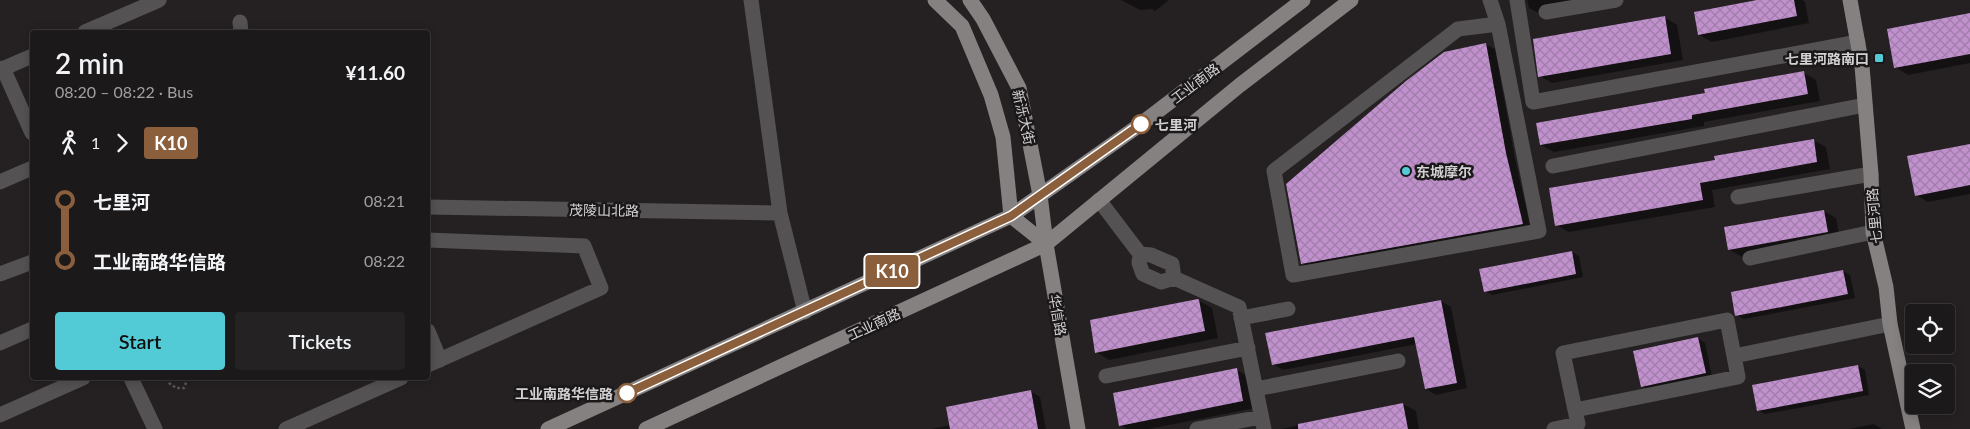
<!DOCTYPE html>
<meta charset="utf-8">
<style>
body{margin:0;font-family:Lato,"Noto Sans SC",sans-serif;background:#252223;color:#f1f3f6;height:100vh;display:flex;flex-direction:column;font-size:19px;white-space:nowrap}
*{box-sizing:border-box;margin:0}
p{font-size:16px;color:#a0a0a2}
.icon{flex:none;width:28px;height:28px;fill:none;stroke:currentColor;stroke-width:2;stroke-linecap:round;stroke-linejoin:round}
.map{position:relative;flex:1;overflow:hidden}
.panel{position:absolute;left:30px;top:30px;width:400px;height:350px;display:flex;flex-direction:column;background:#1c191a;border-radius:5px;box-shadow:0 2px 12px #0003,0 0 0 1px #3a3839}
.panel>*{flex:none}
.badge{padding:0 10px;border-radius:4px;font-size:18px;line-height:32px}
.fabs{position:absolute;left:1905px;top:304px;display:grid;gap:10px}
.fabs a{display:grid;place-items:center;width:50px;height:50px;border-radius:5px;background:#1c191a;box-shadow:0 2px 12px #0003,0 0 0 1px #3a3839;font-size:25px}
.map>.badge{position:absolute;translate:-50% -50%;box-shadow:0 0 0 2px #fff}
.legs{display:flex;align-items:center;gap:8px;height:55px;padding:0 25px;font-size:16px}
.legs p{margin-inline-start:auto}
.summary{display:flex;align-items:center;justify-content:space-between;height:85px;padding:0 25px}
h1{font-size:28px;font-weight:600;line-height:38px}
.button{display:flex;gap:10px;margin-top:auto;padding:10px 25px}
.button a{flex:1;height:58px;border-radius:5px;background:#52cbd7;color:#111;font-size:20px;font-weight:600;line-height:58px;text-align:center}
.button a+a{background:#252223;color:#f1f3f6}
ul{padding:0 25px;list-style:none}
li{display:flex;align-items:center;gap:18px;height:60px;font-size:19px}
li i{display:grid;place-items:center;width:8px;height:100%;margin:0 6px;background:currentColor}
li i::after{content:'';width:12px;height:12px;margin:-6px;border:4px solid;border-radius:50%;background:#1c191a}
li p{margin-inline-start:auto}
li:first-child i{background:linear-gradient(#0000 50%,currentColor 0)}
li:last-child i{background:linear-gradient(currentColor 50%,#0000 0)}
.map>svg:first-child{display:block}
.shadow{fill:#0007}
.building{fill:url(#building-cross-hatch)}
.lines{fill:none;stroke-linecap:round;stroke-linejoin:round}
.path{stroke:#5d5a5b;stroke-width:2.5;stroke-dasharray:2.5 2.5;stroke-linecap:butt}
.minor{stroke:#545252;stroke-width:15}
.major{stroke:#858181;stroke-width:15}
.line-1-casing{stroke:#fff;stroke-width:11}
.line-1{stroke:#8b5e3c;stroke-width:8}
.poi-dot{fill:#52cbd7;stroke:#1b181a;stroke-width:2}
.stop-1-dot{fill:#fff;stroke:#8b5e3c;stroke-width:2.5}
.labels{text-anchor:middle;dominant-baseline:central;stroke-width:5;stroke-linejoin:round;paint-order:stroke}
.poi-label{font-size:14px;font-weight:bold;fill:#d3d1d2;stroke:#1b181a;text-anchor:end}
.street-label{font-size:14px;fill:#d3d1d2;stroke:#1b181a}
.stop-label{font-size:14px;font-weight:bold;fill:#d3d1d2;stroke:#1b181a;text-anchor:start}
</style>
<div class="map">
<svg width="1970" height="429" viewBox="0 0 1970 429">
<defs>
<pattern id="building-cross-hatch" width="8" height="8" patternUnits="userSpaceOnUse" patternTransform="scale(1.25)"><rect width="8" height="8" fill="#c191cd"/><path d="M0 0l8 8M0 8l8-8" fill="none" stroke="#a07caa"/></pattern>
</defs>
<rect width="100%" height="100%" fill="#252123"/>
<!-- shadow -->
<path class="shadow" d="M1121,0H1169L1155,11L1152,9L1140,10Z
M1527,0H1612L1542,15L1529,8Z
M1764,0H1802L1805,2L1809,23L1712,42L1699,35Z
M1970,14V63L1908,75L1895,67Z
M1664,17L1677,25L1683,60L1552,83L1540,76Z
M1485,44L1495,49L1515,159L1531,229L1311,269L1302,263Z
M1804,73L1816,80L1820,101L1704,122V126L1554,152L1541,145L1706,94Z
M1813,140L1826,147L1830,169L1712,190L1715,207L1569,232L1556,225L1716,161Z
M1970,145V194L1928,202L1916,195Z
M1824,211L1836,218L1840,239L1742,257L1730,250Z
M1572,252L1579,256L1583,277L1492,295L1485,291Z
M1843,271L1850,275L1855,298L1744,319L1736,315L1732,292Z
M1198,300L1212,308L1218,338L1109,360L1096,352Z
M1441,301L1451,307L1467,388L1436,395L1426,389L1417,344L1283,370L1273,364Z
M1698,338L1705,343L1712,377L1649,390L1642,386Z
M1858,366L1865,370L1869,395L1765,414L1758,410Z
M1237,370L1249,377L1255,408L1149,429H1127L1120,425Z
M1030,391L1040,397L1046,429H931L951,425Z
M1403,404L1416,411L1419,429H1281Z
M1874,424L1882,429H1849Z"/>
<!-- building -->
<path class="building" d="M1757,0H1794L1797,16L1698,35L1694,12Z
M1970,13V54L1894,68L1887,29Z
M1665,16L1671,54L1538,77L1533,39Z
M1486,43L1506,153L1523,224L1301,264L1286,184L1406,81L1444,52Z
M1804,71L1808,94L1692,115V119L1540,145L1536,123L1705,93L1704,89Z
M1814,139L1817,162L1700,183L1703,200L1555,226L1549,188L1715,160L1714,156Z
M1970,144V185L1915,196L1907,156Z
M1824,210L1828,232L1728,250L1724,227Z
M1572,251L1576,274L1484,292L1479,269Z
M1843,270L1848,294L1735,316L1731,292Z
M1198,299L1199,300L1205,331L1095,353L1090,320Z
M1441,300L1457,383L1425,389L1414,337L1272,365L1265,333Z
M1698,337L1706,373L1641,387L1633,351Z
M1858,365L1863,391L1757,411L1752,385Z
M1237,368L1243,401L1119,426L1113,393Z
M1031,390L1038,429H950L946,407Z
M1403,403L1408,429H1298V424Z"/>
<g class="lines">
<!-- path -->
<path class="path" d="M168,378L169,383L176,388H184L187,380L186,378"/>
<!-- minor -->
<path class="minor" d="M751,0L780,213L805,312
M1490,0L1498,24
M1517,0L1533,102L1858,42
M1546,12L1616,0
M240,22L241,32
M1498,24L1539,231L1293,275L1274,171L1458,29Z
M85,32L159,0
M3,68L32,133
M0,70L32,56
M1553,166L1865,105
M0,182L32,168
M1738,197L1871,174
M1099,200L1140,254L1151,255L1172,264L1174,278L1239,307L1264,429
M428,207L780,213
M428,240L584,246L601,288L428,365
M1140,254L1139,263L1143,274L1161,282L1174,278
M1750,258L1873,232
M0,274L32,262
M1241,318L1288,309
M428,331L440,360
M0,343L32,329
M1106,376L1248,348
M131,378L155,429
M1256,389L1398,361
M1575,410L1563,353L1727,320L1734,356
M0,415L83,378
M286,429L401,378
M1197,429L1261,417
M1554,429L1578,424L1575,410L1738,377L1734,356L1890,324"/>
<!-- major -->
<path class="major" d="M935,0L962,26L991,95L1003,137L1011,216
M970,0L983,19L1019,88L1040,195L1046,244L1078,429
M1850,0L1862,66L1871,174L1873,232L1886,287L1890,324L1913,429
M1011,216L1046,244
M548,429L1011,216L1141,124L1303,0
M646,429L1046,244L1240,85L1351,0"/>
</g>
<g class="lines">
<!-- line-1 casing -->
<g class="line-1-casing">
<path id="line-1" d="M627,393L1011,216L1141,124"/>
</g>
<!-- line-1 -->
<use href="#line-1" class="line-1"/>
</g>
<!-- markers -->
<g class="poi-dot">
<rect x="1874" y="53" width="10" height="10" rx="2.5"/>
<circle cx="1406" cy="171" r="5"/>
</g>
<g class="stop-1-dot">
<circle cx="1141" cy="124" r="9"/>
<circle cx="627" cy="393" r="9"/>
</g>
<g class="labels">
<!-- poi labels -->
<g class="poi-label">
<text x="1869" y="58">七里河路南口</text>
<text x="1416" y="171" text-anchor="start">东城摩尔</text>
</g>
<!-- street labels -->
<g class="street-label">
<text transform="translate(1195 83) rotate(-37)">工业南路</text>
<text transform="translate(1024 117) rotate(77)">新泺大街</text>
<text transform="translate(604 210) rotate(1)">茂陵山北路</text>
<text transform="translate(1874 216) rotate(-95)">七里河路</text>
<text transform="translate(1058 315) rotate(80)">华信路</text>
<text transform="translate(874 324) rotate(-25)">工业南路</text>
</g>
<!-- stop labels -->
<g class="stop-label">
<text x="1155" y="124">七里河</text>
<text x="613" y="393" text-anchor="end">工业南路华信路</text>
</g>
</g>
</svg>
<div class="fabs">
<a><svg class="icon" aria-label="locate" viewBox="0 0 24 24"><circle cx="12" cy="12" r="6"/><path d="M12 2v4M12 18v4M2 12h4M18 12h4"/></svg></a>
<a><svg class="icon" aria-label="layers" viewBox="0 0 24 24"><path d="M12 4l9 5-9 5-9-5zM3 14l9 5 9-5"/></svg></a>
</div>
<b class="badge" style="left:892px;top:271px;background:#8b5e3c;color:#fff">K10</b>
<section class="panel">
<div class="summary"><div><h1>2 min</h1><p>08:20 – 08:22 · Bus</p></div><b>¥11.60</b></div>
<div class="legs"><svg class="icon" aria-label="walk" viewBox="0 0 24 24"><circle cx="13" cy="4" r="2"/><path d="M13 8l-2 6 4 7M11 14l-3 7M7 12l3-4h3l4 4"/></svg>1<svg class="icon" aria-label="forward" viewBox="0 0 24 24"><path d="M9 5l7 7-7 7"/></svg><b class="badge" style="background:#8b5e3c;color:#fff">K10</b></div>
<ul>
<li><i style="color:#8b5e3c"></i><b>七里河</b><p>08:21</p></li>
<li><i style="color:#8b5e3c"></i><b>工业南路华信路</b><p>08:22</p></li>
</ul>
<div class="button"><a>Start</a><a>Tickets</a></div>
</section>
</div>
